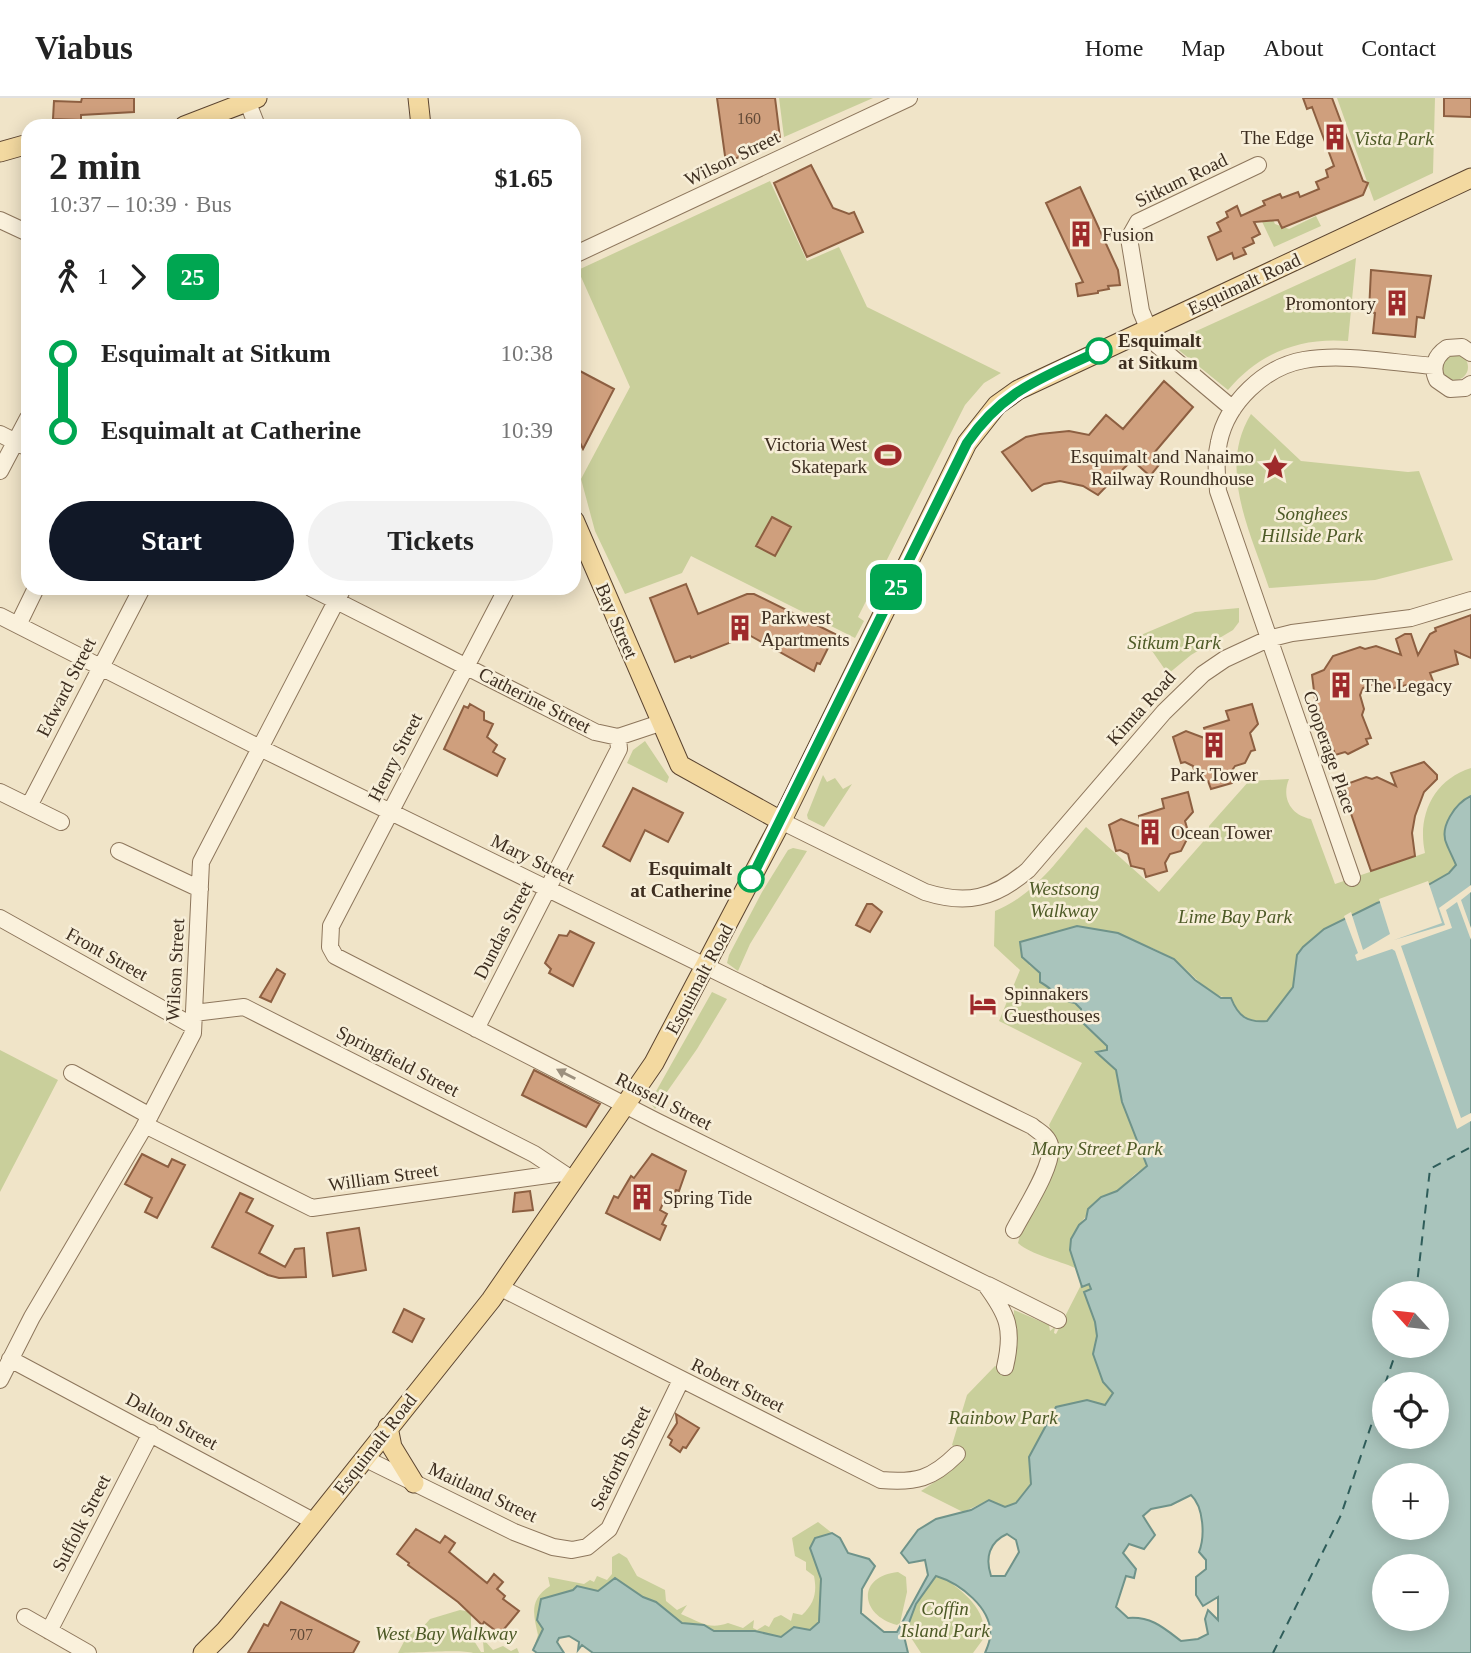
<!DOCTYPE html>
<meta charset="utf-8">
<style>
body{margin:0;font-family:Georgia,serif;background:#f2f2f2;color:#222;height:100vh;display:flex;flex-direction:column;font-size:26px;white-space:nowrap}
*{box-sizing:border-box;margin:0}
p{font-size:23px;color:#767676}
.icon{flex:none;width:38px;height:38px;fill:none;stroke:currentColor;stroke-width:2;stroke-linecap:round;stroke-linejoin:round}
.map{position:relative;flex:1;overflow:hidden}
.side{position:absolute;left:21px;top:21px;width:560px;height:476px;display:flex;flex-direction:column;background:#fff;border-radius:21px;box-shadow:0 4px 18px #0003}
.side>*{flex:none}
.badge{padding:0 14px;border-radius:10px;font-size:24px;line-height:46px}
.needle{width:46px;rotate:297deg}
.fabs{position:absolute;left:1372px;top:1183px;display:grid;gap:14px}
.fabs a{display:grid;place-items:center;width:77px;height:77px;border-radius:50%;background:#fff;box-shadow:0 4px 18px #0003;font-size:35px}
.map>.badge{position:absolute;translate:-50% -50%;box-shadow:0 0 0 4px #fff}
.legs{display:flex;align-items:center;gap:10px;height:77px;padding:0 28px;font-size:23px}
.legs p{margin-inline-start:auto}
.overview{display:flex;align-items:center;justify-content:space-between;height:119px;padding:0 28px}
h1{font-size:38px;font-weight:600;line-height:52px}
.cta{display:flex;gap:14px;margin-top:auto;padding:14px 28px}
.cta a{flex:1;height:80px;border-radius:42px;background:#111827;color:#fff;font-size:28px;font-weight:600;line-height:80px;text-align:center}
.cta a+a{background:#f2f2f2;color:#222}
ul{padding:0 28px;list-style:none}
li{display:flex;align-items:center;gap:24px;height:77px;font-size:26px}
li i{display:grid;place-items:center;width:10px;height:100%;margin:0 9px;background:currentColor}
li i::after{content:'';width:18px;height:18px;margin:-9px;border:5px solid;border-radius:50%;background:#fff}
li p{margin-inline-start:auto}
li:first-child i{background:linear-gradient(#0000 50%,currentColor 0)}
li:last-child i{background:linear-gradient(currentColor 50%,#0000 0)}
header{display:flex;align-items:center;gap:42px;box-sizing:border-box;height:98px;padding:0 35px;background:#fff;border-bottom:2px solid #e0e0e0}
header strong{font-size:33px}
nav{display:flex;gap:38px;margin-inline-start:auto;font-size:24px}
.map>svg:first-child{display:block}
.green{fill:#c9cf9b}
.water{fill:#a9c4bc;stroke:#6f938a;stroke-width:2;fill-rule:evenodd}
.pier{fill:#f0e4c8}
.lines{fill:none;stroke-linecap:round;stroke-linejoin:round}
.ferry{stroke:#2f5d5a;stroke-width:2;stroke-dasharray:9 7;stroke-linecap:butt}
.building{fill:#cf9f7d;stroke:#8d5f41;stroke-width:2}
.minor-casing{stroke:#8d765c;stroke-width:18}
.major-casing{stroke:#5b4430;stroke-width:21}
.minor{stroke:#faf1dc;stroke-width:16}
.major{stroke:#f3d9a0;stroke-width:19}
.oneway{fill:#9c907e}
.line-1-casing{stroke:#fff;stroke-width:16}
.line-1{stroke:#00a651;stroke-width:10}
.stop-1-dot{fill:#fff;stroke:#00a651;stroke-width:3.5}
.labels{text-anchor:middle;dominant-baseline:central;stroke-width:5;stroke-linejoin:round;paint-order:stroke}
.number-label{font-size:16px;fill:#624a37}
.poi-label{font-size:19px;fill:#3d2e20;stroke:#f7eed8;text-anchor:start}
.park-label{font-size:19px;font-style:italic;fill:#4d5a26;stroke:#f7eed8}
.street-label{font-size:19px;fill:#3d2e20;stroke:#f7eed8}
.stop-label{font-size:19px;font-weight:bold;fill:#3d2e20;stroke:#f7eed8;text-anchor:start}
</style>
<header>
<strong>Viabus</strong>
<nav><a>Home</a><a>Map</a><a>About</a><a>Contact</a></nav>
</header>
<div class="map">
<svg width="1471" height="1555" viewBox="0 0 1471 1555">
<rect width="100%" height="100%" fill="#f0e4c8"/>
<!-- green -->
<path class="green" d="M779,0H873L784,39Z
M1337,0H1435L1433,75L1374,103Z
M770,83L807,163L839,149L867,209L1001,275L984,285L965,307L858,519L864,523L855,540L691,458L682,475L625,496L595,433L581,381L630,289L578,172Z
M1267,109L1275,126L1289,131L1316,118L1321,128L1274,149L1257,113Z
M1356,160L1348,243C1300,239 1259,255 1228,292L1170,245Z
M1442 269a13 13 0 1 1 26 0a13 13 0 1 1-26 0Z
M1251,316L1301,363L1408,374L1419,373L1453,462L1375,482L1269,490C1251,435 1217,371 1251,316Z
M1239,510V524L1233,532L1191,557L1168,576L1141,537L1195,514Z
M645,643L669,679L667,685L627,665L633,652Z
M1471,670V698C1441,713 1447,741 1456,767L1449,775L1421,791L1377,805L1324,831L1297,857L1293,889L1268,923C1247,925 1239,918 1230,900C1207,899 1192,873 1173,861C1157,850 1136,845 1118,835H1113L1029,867L1040,875V884C1052,890 1062,904 1075,905L1081,911L1083,925L1107,948V952L1097,953L1116,972L1122,1004L1147,1068L1135,1076L1117,1093L1101,1099L1079,1127L1070,1152L1075,1170C1058,1162 1031,1157 1018,1145L1022,1129L1053,1038L1049,1027L1082,965L999,923L1020,872L994,848L995,813C1035,797 1059,760 1086,729L1159,794L1209,737V728L1249,683L1289,681C1281,700 1291,717 1311,721L1335,786L1425,755C1417,718 1433,682 1471,670Z
M823,677L827,684L835,680L843,691L852,686L824,729L808,721L807,717Z
M793,750L807,753L750,846L738,873L727,865L729,857L762,794L788,752Z
M712,894L727,901L697,951L655,1011L650,1004Z
M0,952L58,982L0,1094Z
M1089,1186L1091,1191L1084,1194L1095,1224L1097,1238L1093,1256L1104,1284L1114,1294L1105,1307L1087,1302L1056,1309L1029,1359L1031,1386L1016,1405L1005,1409L989,1402L963,1414L921,1393L951,1373L965,1355L952,1347L967,1297L995,1268L1009,1275C1022,1249 1013,1237 1014,1212L1049,1227L1050,1233L1055,1229L1054,1235L1056,1236L1081,1187Z
M818,1424L832,1435L815,1440L810,1450L821,1481L819,1524L810,1532L794,1529L781,1539L755,1533H714L703,1527L682,1525L656,1504L643,1499L615,1480L598,1493L577,1488L573,1492L541,1501L543,1531L533,1552L538,1537C534,1518 528,1502 550,1488L548,1479L584,1486L590,1482L594,1484L597,1478L607,1482L612,1476V1459L619,1455L627,1460L637,1478L665,1492L666,1503L677,1512L687,1507L681,1516C700,1524 709,1532 728,1525L743,1530L754,1522L753,1530L757,1532L765,1527L769,1529L774,1520L781,1517L791,1523L793,1515L802,1517C815,1505 817,1494 814,1478L806,1472V1464L795,1458L792,1440Z
M898,1474L906,1479L907,1494L900,1525L897,1527C859,1517 857,1478 898,1474Z
M938,1476C960,1491 988,1510 984,1540L973,1555H921L906,1532V1514Z
M460,1512L471,1514V1538L481,1554H484L482,1533L485,1543L493,1552L503,1548L511,1553L517,1550L519,1555H473C463,1551 413,1555 398,1555L408,1536L422,1530L430,1521Z"/>
<!-- water -->
<path class="water" d="M1471,698V1555H985C987,1550 990,1544 990,1538C993,1510 959,1485 936,1478L916,1506L904,1538L908,1555H593L582,1547L578,1552L579,1544L569,1538L559,1540L557,1544L564,1555H537L533,1552L543,1531L537,1522L541,1501L573,1492L577,1488L598,1493L615,1480L643,1499L656,1504L682,1525L704,1527L714,1533H755L781,1539L794,1529L810,1532L819,1524L821,1481L810,1450L815,1440L832,1435L840,1440L848,1455L869,1461L875,1468L862,1491L861,1515L884,1534H897L928,1477L925,1462L909,1465L901,1455L918,1432L936,1421L971,1412L989,1402L1005,1409L1016,1405L1031,1386L1029,1359L1056,1309L1087,1302L1105,1307L1113,1295L1103,1284L1093,1256L1097,1238L1095,1224L1084,1194L1091,1191L1089,1186L1082,1189L1070,1152L1071,1141L1079,1127L1086,1121L1088,1111L1101,1099L1117,1093L1147,1068L1122,1004L1116,972L1096,954L1107,952V948L1083,925L1081,911L1075,905C1062,904 1052,890 1040,884V875L1022,859L1020,844L1077,828L1118,835L1174,861L1195,882L1221,900H1231C1238,918 1247,925 1267,923L1293,889L1297,857L1303,849L1324,831L1377,805L1421,791L1449,775L1456,767C1453,760 1449,752 1447,747C1438,729 1456,705 1471,698ZM1384,1195H1437V1248H1384ZM1384,1286H1437V1339H1384ZM1384,1377H1437V1430H1384ZM1191,1397C1204,1409 1205,1439 1199,1454L1206,1462V1471L1196,1479V1497L1203,1508L1218,1499V1522L1208,1512L1205,1521L1208,1536L1198,1541L1181,1543C1164,1530 1151,1518 1128,1520L1116,1509L1126,1478L1134,1480L1136,1471L1123,1455L1129,1446L1144,1451L1155,1437L1143,1418L1151,1411L1171,1407ZM1007,1436L1016,1442L1019,1454L1005,1478H991C985,1460 989,1444 1007,1436ZM1384,1468H1437V1521H1384Z"/>
<!-- pier -->
<path class="pier" d="M1428,783L1442,825L1394,842L1445,827L1439,810L1471,787V794L1461,802L1471,830V842L1457,804L1446,812L1452,830L1401,848L1461,1020L1471,1015V1023L1457,1031L1395,853L1392,851L1357,863L1355,857L1358,855L1344,818L1351,814L1363,852L1390,836L1379,801Z"/>
<g class="lines">
<!-- ferry -->
<path class="ferry" d="M1416,1195L1430,1071L1471,1049
M1385,1286L1398,1248
M1273,1555L1341,1417L1384,1289"/>
</g>
<!-- building -->
<path class="building" d="M82,0H134V14L81,17V22L53,21L54,3L81,4Z
M717,0H775L780,40L726,65Z
M1303,0H1332L1363,83L1368,85L1363,97L1282,130L1278,122L1254,124L1260,136L1252,140L1254,145L1243,150L1246,156L1234,161L1232,155L1217,162L1208,139L1221,133L1217,125L1228,119L1226,114L1237,108L1241,118L1265,107L1263,103L1280,96L1282,100L1298,94L1300,99L1319,91L1316,84L1328,79L1326,72L1334,68L1312,9L1307,11Z
M1444,0H1471V19L1444,18Z
M811,67L833,110L849,116L854,114L863,134L807,159L774,85Z
M1080,89L1118,172L1120,187L1108,188L1109,191L1098,193V195L1078,198L1076,186L1083,184L1046,105Z
M1371,172L1431,178L1424,220L1417,219L1415,239L1373,235L1375,215L1369,214Z
M578,272L614,291L583,351L574,332V280Z
M1164,283L1193,309L1154,355L1162,363L1150,378L1132,362L1098,397L1083,388L1060,383L1044,386L1032,393L1002,354L1026,339L1040,336L1069,333L1089,337L1106,317L1123,331Z
M772,419L791,429L775,458L756,448Z
M686,486L698,516L747,496H754L835,536L820,566L817,565L814,573L749,537L691,560L690,558L675,564L650,500Z
M1471,517V560L1455,553L1458,566L1430,575L1433,583L1417,592H1408L1407,587L1381,593L1378,584L1363,590L1360,597L1364,611L1362,617L1371,640L1366,641L1368,646L1348,656L1345,654L1335,657L1334,653L1329,654L1324,627L1316,609L1312,577L1324,572L1333,558L1360,549L1365,551L1376,548L1401,557L1396,541L1405,536H1411L1418,557L1430,536L1436,533L1435,530Z
M470,606L484,614V622L493,626L487,639L497,647L493,654L505,661L497,678L444,651L464,608L468,610Z
M1252,606L1258,626L1250,635L1255,652L1251,653L1245,665L1235,668L1229,677L1232,685L1211,691L1208,683L1196,680L1193,668L1185,664L1181,665L1173,639L1186,633L1207,641L1204,630L1229,622L1226,613Z
M1424,664L1437,677V681L1424,694L1415,718L1412,735L1415,758L1371,773L1342,690L1344,687L1366,679L1372,681L1377,679L1396,688L1391,675Z
M633,690L683,715L668,744L645,732L630,763L603,748Z
M1188,694L1193,714L1185,723L1190,740L1187,741L1181,753L1170,756L1165,765L1167,773L1146,779L1144,771L1131,768L1128,756L1120,752L1116,753L1109,727L1121,721L1142,729L1139,718L1164,710L1162,701Z
M867,806H872L882,814L870,834L856,827Z
M570,833L594,845L573,888L549,875L551,871L545,865L559,837L567,838Z
M277,871L285,876L271,904L260,899Z
M534,972L600,1006L586,1029L522,997Z
M142,1056L168,1069L172,1061L185,1067L157,1120L145,1114L152,1100L125,1086Z
M652,1056L686,1073L679,1093L676,1092L674,1097L668,1094L660,1112L667,1116L662,1126L666,1128L660,1142L606,1115L614,1098L618,1100L631,1078L634,1080Z
M530,1093L533,1112L513,1114L515,1095Z
M240,1095L253,1101L246,1114L273,1128L259,1155L285,1169L295,1151L304,1150L306,1179L279,1180L268,1177L212,1149Z
M359,1130L366,1172L333,1178L327,1135Z
M404,1211L424,1221L412,1244L393,1234Z
M676,1316L699,1330L686,1350L683,1349L680,1354L670,1347L672,1342L668,1339L677,1325Z
M416,1431L440,1445L445,1438L455,1445L449,1454L487,1485L494,1476L503,1484L497,1491L505,1498L503,1501L519,1513L500,1536L484,1524L482,1527L458,1504L408,1467L409,1465L397,1456Z
M281,1504L359,1544L353,1555H248L264,1526L268,1528Z"/>
<g class="lines">
<!-- minor casing -->
<g class="minor-casing">
<path id="minor" d="M246,0L257,28
M0,122L28,135
M574,157L909,0
M1471,255L1462,249L1447,250C1435,258 1431,269 1437,282L1450,291L1465,290L1471,286
M1233,311L1157,247L1148,230L1141,213L1129,140L1138,124L1258,67
M0,336L28,350
M0,373L28,320
M311,490L595,634L618,639L660,625
M507,490L331,828L330,849L335,858L656,1023L985,1186C1008,1217 1014,1231 1005,1269
M0,518L260,650L1032,1028C1039,1034 1048,1038 1050,1047C1055,1066 1023,1114 1014,1132
M18,527L36,490
M0,694L61,724
M29,708L142,490
M781,723L925,794C966,807 994,801 1028,772L1164,614L1203,576L1225,561L1268,541L1292,535L1411,520L1471,502
M119,753L200,791
M1352,780L1218,393C1217,376 1215,360 1219,344C1227,305 1264,269 1304,262C1345,255 1392,265 1434,268
M0,820L193,928
M194,915L244,909L534,1056L567,1078
M476,931L619,651L618,639
M72,975L150,1018
M145,1027L312,1110L562,1075
M988,1187L1058,1222
M501,1190L881,1382C916,1385 932,1381 957,1356
M10,1261L315,1424
M0,1282L32,1219L143,1031L193,935L201,764L343,490
M364,1360L514,1434L553,1449L572,1452L587,1449L609,1431L681,1282
M25,1519L88,1555
M49,1533L151,1335"/>
</g>
<!-- major casing -->
<g class="major-casing">
<path id="major" d="M418,0L421,28
M184,28L257,0
M0,54L28,46
M574,422L680,667L781,723
M388,1329L392,1349L414,1385
M203,1555L225,1533L279,1468L491,1202L654,965L785,716L967,345L997,307L1018,292L1471,80"/>
</g>
<!-- minor -->
<use href="#minor" class="minor"/>
<!-- major -->
<use href="#major" class="major"/>
</g>
<!-- one-way arrows -->
<defs><path id="oneway-solid" d="M-6-.8H1V-3.2L6.5 0L1 3.2V.8H-6Z" transform="scale(1.75)"/></defs>
<use class="oneway" href="#oneway-solid" transform="translate(566 976) rotate(-153)"/>
<g class="lines">
<!-- line-1 casing -->
<g class="line-1-casing">
<path id="line-1" d="M751,781L967,345C1004,291 1043,280 1099,253"/>
</g>
<!-- line-1 -->
<use href="#line-1" class="line-1"/>
</g>
<!-- icons -->
<defs>
<g id="building-bare" transform="scale(2.1)"><path d="M-4-6H4V6H1V3H-1V6H-4ZM-2.5-4.3h1.7v1.8h-1.7ZM.8-4.3h1.7v1.8H.8ZM-2.5-1h1.7V.8h-1.7ZM.8-1h1.7V.8H.8Z" fill="#9e2a2b" stroke="#f7eed8" stroke-width="2.5" paint-order="stroke"/></g>
<g id="stadium-bare" transform="scale(2.1)"><path d="M0-5a6.5 5 0 1 0 0 10a6.5 5 0 1 0 0-10ZM-3.5-1.8h7v3.6h-7Z" fill="#9e2a2b" stroke="#f7eed8" stroke-width="2.5" paint-order="stroke"/></g>
<g id="sight-bare" transform="scale(2.1)"><path d="M0-6L1.8-2.2L6-1.7L2.9 1.2L3.7 5.4L0 3.3L-3.7 5.4L-2.9 1.2L-6-1.7L-1.8-2.2Z" fill="#9e2a2b" stroke="#f7eed8" stroke-width="2.5" paint-order="stroke"/></g>
<g id="hotel-bare" transform="scale(2.1)"><path d="M-6-4.5h1.5V1H6V5H4.5V3h-9V5H-6ZM-4 0a1.8 1.8 0 1 1 3.6 0ZM.5 0V-2.5h3Q6-2.5 6 0Z" fill="#9e2a2b" stroke="#f7eed8" stroke-width="2.5" paint-order="stroke"/></g>
</defs>
<g fill-rule="evenodd">
<use href="#building-bare" x="1335" y="39"/>
<use href="#building-bare" x="1081" y="136"/>
<use href="#building-bare" x="1397" y="205"/>
<use href="#stadium-bare" x="888" y="357"/>
<use href="#sight-bare" x="1275" y="369"/>
<use href="#building-bare" x="740" y="530"/>
<use href="#building-bare" x="1341" y="587"/>
<use href="#building-bare" x="1214" y="647"/>
<use href="#building-bare" x="1150" y="734"/>
<use href="#hotel-bare" x="983" y="906"/>
<use href="#building-bare" x="642" y="1099"/>
</g>
<!-- markers -->
<g class="stop-1-dot">
<circle cx="1099" cy="253" r="12"/>
<circle cx="751" cy="781" r="12"/>
</g>
<g class="labels">
<!-- number labels -->
<g class="number-label">
<text x="749" y="20">160</text>
<text x="301" y="1536">707</text>
</g>
<!-- poi labels -->
<g class="poi-label">
<text x="1314" y="39" text-anchor="end">The Edge</text>
<text x="1102" y="136">Fusion</text>
<text x="1376" y="205" text-anchor="end">Promontory</text>
<text x="867" y="346" text-anchor="end">Victoria West<tspan x="867" dy="22">Skatepark</tspan></text>
<text x="1254" y="358" text-anchor="end">Esquimalt and Nanaimo<tspan x="1254" dy="22">Railway Roundhouse</tspan></text>
<text x="761" y="519">Parkwest<tspan x="761" dy="22">Apartments</tspan></text>
<text x="1362" y="587">The Legacy</text>
<text x="1214" y="676" text-anchor="middle">Park Tower</text>
<text x="1171" y="734">Ocean Tower</text>
<text x="1004" y="895">Spinnakers<tspan x="1004" dy="22">Guesthouses</tspan></text>
<text x="663" y="1099">Spring Tide</text>
</g>
<!-- park labels -->
<g class="park-label">
<text x="1394" y="40">Vista Park</text>
<text x="1312" y="415">Songhees<tspan x="1312" dy="22">Hillside Park</tspan></text>
<text x="1174" y="544">Sitkum Park</text>
<text x="1064" y="790">Westsong<tspan x="1064" dy="22">Walkway</tspan></text>
<text x="1235" y="818">Lime Bay Park</text>
<text x="1097" y="1050">Mary Street Park</text>
<text x="1003" y="1319">Rainbow Park</text>
<text x="945" y="1510">Coffin<tspan x="945" dy="22">Island Park</tspan></text>
<text x="446" y="1535">West Bay Walkway</text>
</g>
<!-- street labels -->
<g class="street-label">
<text transform="translate(732 60) rotate(-26)">Wilson Street</text>
<text transform="translate(1181 82) rotate(-26)">Sitkum Road</text>
<text transform="translate(1244 186) rotate(-25)">Esquimalt Road</text>
<text transform="translate(617 523) rotate(67)">Bay Street</text>
<text transform="translate(66 589) rotate(-63)">Edward Street</text>
<text transform="translate(535 602) rotate(27)">Catherine Street</text>
<text transform="translate(1141 610) rotate(-48)">Kimta Road</text>
<text transform="translate(1330 654) rotate(71)">Cooperage Place</text>
<text transform="translate(395 659) rotate(-63)">Henry Street</text>
<text transform="translate(533 761) rotate(26)">Mary Street</text>
<text transform="translate(503 832) rotate(-63)">Dundas Street</text>
<text transform="translate(107 856) rotate(29)">Front Street</text>
<text transform="translate(175 872) rotate(-87)">Wilson Street</text>
<text transform="translate(699 881) rotate(-62)">Esquimalt Road</text>
<text transform="translate(398 963) rotate(27)">Springfield Street</text>
<text transform="translate(664 1003) rotate(27)">Russell Street</text>
<text transform="translate(383 1079) rotate(-8)">William Street</text>
<text transform="translate(738 1287) rotate(26)">Robert Street</text>
<text transform="translate(172 1323) rotate(28)">Dalton Street</text>
<text transform="translate(375 1346) rotate(-52)">Esquimalt Road</text>
<text transform="translate(620 1360) rotate(-64)">Seaforth Street</text>
<text transform="translate(483 1394) rotate(25)">Maitland Street</text>
<text transform="translate(81 1425) rotate(-63)">Suffolk Street</text>
</g>
<!-- stop labels -->
<g class="stop-label">
<text x="1118" y="242">Esquimalt<tspan x="1118" dy="22">at Sitkum</tspan></text>
<text x="732" y="770" text-anchor="end">Esquimalt<tspan x="732" dy="22">at Catherine</tspan></text>
</g>
</g>
</svg>
<div class="fabs">
<a><svg class="needle" viewBox="-14 -14 28 28"><path d="M0-13l5 13h-10z" fill="#e53935"/><path d="M0 13l5-13h-10z" fill="#767676"/></svg></a>
<a><svg class="icon" aria-label="locate" viewBox="0 0 24 24"><circle cx="12" cy="12" r="6"/><path d="M12 2v4M12 18v4M2 12h4M18 12h4"/></svg></a>
<a>+</a>
<a>−</a>
</div>
<b class="badge" style="left:896px;top:489px;background:#00a651;color:#fff">25</b>
<section class="side">
<div class="overview"><div><h1>2 min</h1><p>10:37 – 10:39 · Bus</p></div><b>$1.65</b></div>
<div class="legs"><svg class="icon" aria-label="walk" viewBox="0 0 24 24"><circle cx="13" cy="4" r="2"/><path d="M13 8l-2 6 4 7M11 14l-3 7M7 12l3-4h3l4 4"/></svg>1<svg class="icon" aria-label="forward" viewBox="0 0 24 24"><path d="M9 5l7 7-7 7"/></svg><b class="badge" style="background:#00a651;color:#fff">25</b></div>
<ul>
<li><i style="color:#00a651"></i><b>Esquimalt at Sitkum</b><p>10:38</p></li>
<li><i style="color:#00a651"></i><b>Esquimalt at Catherine</b><p>10:39</p></li>
</ul>
<div class="cta"><a>Start</a><a>Tickets</a></div>
</section>
</div>
